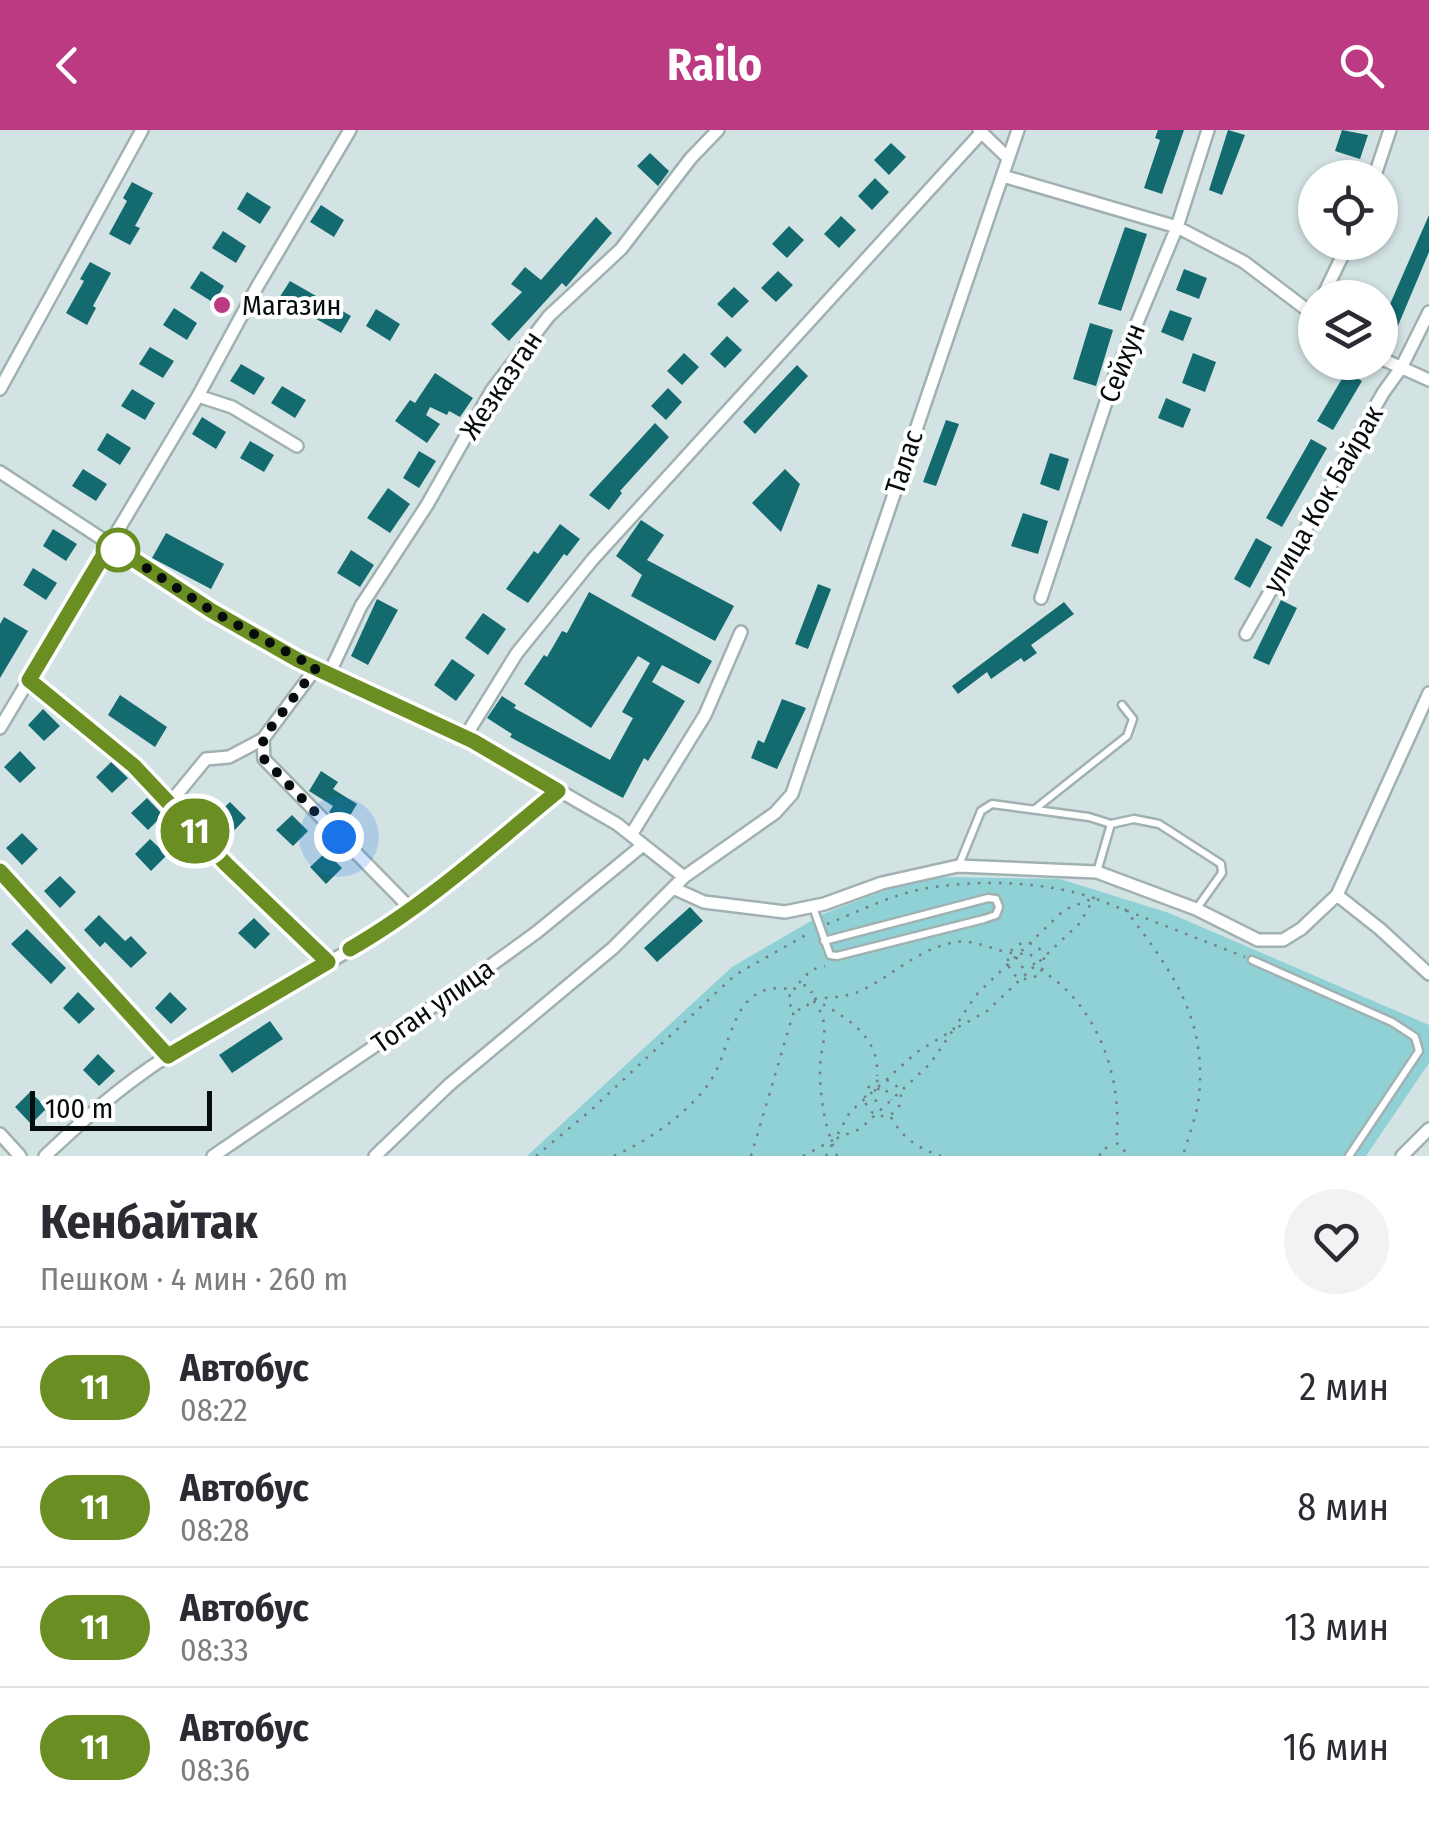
<!DOCTYPE html>
<html lang="ru">
<meta charset="utf-8">
<style>
body{margin:0;font-family:"Fira Sans Condensed",sans-serif;background:#f2f2f3;color:#2b2b33;height:100vh;display:flex;flex-direction:column;font-size:38px;white-space:nowrap}
*{box-sizing:border-box;margin:0}
p{font-size:32px;color:#7c7c81}
.icon{flex:none;width:55px;height:55px;fill:none;stroke:currentColor;stroke-width:2;stroke-linecap:round;stroke-linejoin:round}
.map{position:relative;height:1026px;overflow:hidden}
.drawer{display:flex;flex-direction:column;background:#fff;flex:1}
.drawer>*{flex:none}
.badge{padding:0 20px;border-radius:32px;font-size:35px;line-height:65px}
.buttons{position:absolute;left:1298px;top:30px;display:grid;gap:20px}
.buttons a{display:grid;place-items:center;width:100px;height:100px;border-radius:50%;background:#fff;box-shadow:0 2px 8px #0004;font-size:50px}
.scale{position:absolute;left:30px;bottom:25px;width:182px;box-sizing:border-box;padding-left:10px;border:5px solid #070d0d;border-top:0;font-size:28px;line-height:35px;white-space:nowrap;color:#070d0d;-webkit-text-stroke:8px #fff;paint-order:stroke}
.you{position:absolute;width:50px;height:50px;margin:-25px;border:8px solid #fff;border-radius:50%;background:#1a73e8;box-shadow:0 0 0 15px #1a73e833}
.map>.badge{position:absolute;translate:-50% -50%;box-shadow:0 0 0 5px #fff}
.round{display:grid;place-items:center;flex:none;width:105px;height:105px;border-radius:52px;background:#f2f2f3}
.headline{display:flex;align-items:center;justify-content:space-between;height:170px;padding:0 40px}
h1{font-size:48px;font-weight:700;line-height:75px}
ul{padding:0;list-style:none}
li{display:flex;align-items:center;gap:30px;height:120px;padding:0 40px;border-top:2px solid #e1e1e2}
li div{flex:1}
li b{display:block;font-size:38px}
li em{font-style:normal}
li .badge{min-width:110px;font-weight:700;text-align:center}
header{display:flex;justify-content:space-between;align-items:center;height:130px;padding:0 40px;background:#bc3a81;color:#fff;font-size:45px;font-weight:700}
.map>svg:first-child{display:block}
.green{fill:#8fd1d5}
.building{fill:#136b70}
.lines{fill:none;stroke-linecap:round;stroke-linejoin:round}
.service-casing{stroke:#a1b1b2;stroke-width:11}
.minor-casing{stroke:#a1b1b2;stroke-width:16}
.path{stroke:#737e7e;stroke-width:2.5;stroke-dasharray:2.5 8;stroke-linecap:butt}
.service{stroke:#fff;stroke-width:6}
.minor{stroke:#fff;stroke-width:11}
.line-casing{stroke:#fff;stroke-width:22}
.line{stroke:#6b8e23;stroke-width:15}
.walk{stroke:#070d0d;stroke-width:10;stroke-dasharray:0 18}
.poi-dot{fill:#bc3a81;stroke:#fff;stroke-width:4}
.stop-dot{fill:#fff;stroke:#6b8e23;stroke-width:5}
.labels{text-anchor:middle;dominant-baseline:central;stroke-width:8;stroke-linejoin:round;paint-order:stroke}
.poi-label{font-size:28px;fill:#070d0d;stroke:#fff;text-anchor:start}
.street-label{font-size:28px;fill:#070d0d;stroke:#fff}
</style>
<header><svg class="icon" aria-label="back" viewBox="0 0 24 24"><path d="M15 5l-7 7 7 7"/></svg>Railo<svg class="icon" aria-label="search" viewBox="0 0 24 24"><circle cx="10" cy="10" r="6"/><path d="M15 15l6 6"/></svg></header>
<div class="map">
<svg width="1429" height="1026" viewBox="0 0 1429 1026">
<rect width="100%" height="100%" fill="#d3e3e4"/>
<!-- green -->
<path class="green" d="M950,747L1060,749L1169,783L1429,895V933L1366,1026H527L732,837L823,784L912,750Z"/>
<!-- building -->
<path class="building" d="M1158,0H1184L1162,64L1144,58L1160,10L1155,8Z
M1228,0L1245,5L1222,65L1209,60Z
M1342,0L1368,5L1360,29L1335,21Z
M891,13L906,27L889,45L874,30Z
M650,23L669,41L658,56L637,36Z
M875,48L889,62L872,80L858,66Z
M132,52L153,63L135,96L140,98L130,115L109,104L127,71L123,68Z
M247,62L271,77L260,94L237,79Z
M321,75L344,90L334,107L310,92Z
M1429,85V122L1392,210L1380,204V197Z
M841,86L856,100L839,118L824,104Z
M596,87L612,103L566,157L562,153L509,211L491,194L522,162L511,154L525,137L541,150Z
M789,96L804,110L787,128L772,114Z
M1125,97L1147,104L1121,181L1098,174Z
M223,101L246,116L236,133L212,118Z
M90,132L111,143L93,176L96,178L87,195L66,183L84,151L80,149Z
M1184,139L1207,148L1199,169L1176,160Z
M201,141L224,156L214,173L190,158Z
M778,141L793,155L776,172L761,158Z
M290,151L351,186L341,203L279,168Z
M734,157L749,171L732,188L717,174Z
M174,178L197,193L187,210L163,195Z
M376,179L400,194L390,211L366,196Z
M1170,180L1192,188L1183,211L1161,202Z
M1090,193L1113,200L1096,256L1073,249Z
M727,206L742,220L725,238L710,224Z
M150,217L174,231L163,248L139,234Z
M684,223L699,237L682,255L667,241Z
M1193,223L1216,232L1205,262L1182,253Z
M241,234L265,248L254,265L230,251Z
M797,235L808,246L755,304L743,292Z
M1346,242L1362,251L1333,300L1317,291Z
M435,243L473,268L460,287L449,281L447,285L430,277L426,285L440,294L427,313L395,291L410,270L415,273Z
M282,256L306,270L295,288L271,273Z
M668,258L682,272L666,290L651,276Z
M132,259L155,273L145,290L121,276Z
M1166,268L1191,279L1183,298L1158,288Z
M202,287L226,302L216,319L192,304Z
M946,290L959,294L936,356L923,352Z
M655,293L669,307L620,361L622,363L609,380L589,365Z
M107,303L131,318L120,335L97,320Z
M1311,309L1327,318L1282,397L1266,388Z
M250,311L274,325L264,342L240,328Z
M419,321L436,331L419,358L403,348Z
M1050,323L1069,329L1059,361L1040,354Z
M83,339L107,354L96,371L72,356Z
M785,339L800,354L781,402L752,373Z
M388,358L410,374L390,403L367,388Z
M1023,383L1048,391L1038,424L1011,416Z
M641,390L664,405L647,430L734,476L715,511L631,466L642,445L616,426Z
M560,394L580,409L567,426L564,424L528,473L506,459L534,421L538,424Z
M53,399L77,414L66,431L43,416Z
M166,403L224,434L211,459L152,428Z
M1256,408L1272,417L1250,458L1234,449Z
M351,420L374,435L360,457L337,443Z
M33,438L57,453L46,470L23,455Z
M818,454L831,459L808,519L795,514Z
M589,462L712,531L699,554L662,535L652,552L685,571L648,631L644,628L623,668L510,607L512,604L487,588L502,566L516,575L514,578L610,630L633,588L622,582L650,533L638,526L591,598L524,554L544,525L547,527L562,501L567,503Z
M377,469L398,480L368,535L351,526Z
M1281,470L1297,478L1269,535L1253,528Z
M1064,472L1074,484L1031,515L1037,523L1024,532L1021,528L991,549L987,542L958,564L952,556Z
M483,483L506,499L488,525L465,508Z
M4,487L28,501L0,548V494Z
M452,529L475,545L456,571L434,555Z
M120,565L167,597L155,617L108,585Z
M782,569L806,578L777,639L751,628L758,610L764,613Z
M43,579L60,596L44,611L28,595Z
M20,621L36,638L20,653L4,637Z
M111,632L128,648L112,663L96,647Z
M321,641L338,652L333,659L357,674L345,694L329,682L333,676L309,661Z
M147,668L163,685L148,700L131,683Z
M230,672L246,688L231,704L214,687Z
M292,685L308,701L293,716L276,700Z
M22,703L38,719L22,735L6,718Z
M150,709L167,725L151,741L135,724Z
M326,722L342,738L326,754L310,737Z
M60,746L76,762L60,778L44,761Z
M690,777L703,791L657,832L644,818Z
M99,785L125,811L131,806L147,823L131,838L105,812L100,817L84,800Z
M254,788L270,804L255,819L238,803Z
M27,799L66,838L51,854L11,814Z
M78,862L95,879L79,894L63,878Z
M170,862L187,879L171,894L155,878Z
M270,891L283,909L232,943L219,925Z
M98,924L115,941L99,956L83,940Z
M30,962L47,978L31,994L15,977Z"/>
<g class="lines">
<!-- service casing -->
<g class="service-casing">
<path id="service" d="M1035,679L1127,606L1133,589L1122,575
M959,735L981,681L992,674L1089,687L1111,694L1134,689L1159,694L1221,734L1222,743L1197,778
M1097,742L1111,694
M813,777L830,825L837,826L984,789L996,785L999,777L996,769L988,768L824,811
M1252,830L1392,892L1415,907L1419,921L1349,1026"/>
</g>
<!-- minor casing -->
<g class="minor-casing">
<path id="minor" d="M979,0L1008,28
M1003,46L1177,97L1244,132L1315,186
M1374,48L1390,0
M1322,168L1349,112
M1380,228L1429,250
M0,259L142,0
M198,266L232,277L297,316
M0,342L212,481L299,530L473,611L617,694L684,747
M1041,468L1114,248L1177,97L1208,0
M1246,504L1383,263L1401,238L1429,182
M316,538L263,609L264,629L410,778
M329,544L361,476L427,375L492,260L549,186L621,119L691,28L718,0
M29,550L134,636L226,734L328,832
M0,598L198,266L257,157L350,0
M465,607L517,523L593,429L981,3
M169,674L206,629L229,627L263,609
M631,705L705,585L741,502
M0,741L168,927
M673,758L704,772L785,782L824,774L882,753L958,736L1097,742L1196,779L1258,810H1283L1301,799L1337,765L1380,799L1429,844
M1337,765L1429,563
M0,1004L20,1026
M45,1026C75,998 104,971 137,947C211,893 295,856 372,806C438,764 497,711 558,661
M213,1026L457,860L537,802L643,715
M375,1026L449,955L613,818L684,747L775,683L792,664L1018,0
M1402,1026L1429,999"/>
</g>
<!-- path -->
<path class="path" d="M1125,779C1170,839 1207,886 1199,966C1197,986 1188,1007 1183,1026
M1008 831a18 18 0 1 1 36 0a18 18 0 1 1-36 0Z
M1016,827L1023,838H1031
M799,853L811,840L825,836
M814,869C845,887 880,905 877,946
M865 968a18 18 0 1 1 36 0a18 18 0 1 1-36 0Z
M875,959L876,973L882,976
M877,959L885,958L891,970
M891,987C901,1007 919,1019 941,1026
M536,1026L590,981L735,845L811,802
M614,1026C649,1010 683,987 707,956C734,921 728,850 789,859
M751,1026L794,881
M803,1026L835,1009L850,982L917,922L953,900L976,865L1064,780L1094,768L1245,827
M826,1026L835,1009L860,999L930,934L953,900L987,881L1080,793L1094,768C1043,751 977,749 923,759C890,765 858,782 827,794
M837,1026C825,998 820,969 820,939C820,919 829,903 821,883C819,878 815,874 813,869C808,855 816,867 806,855L790,860L789,874L795,880L804,879L813,869C829,867 845,868 860,861C891,847 915,821 951,813C978,806 1002,828 1028,823L1034,827V836C1096,869 1124,947 1116,1013L1122,1016L1127,1026
M1100,1026V1021L1114,1014"/>
<!-- service -->
<use href="#service" class="service"/>
<!-- minor -->
<use href="#minor" class="minor"/>
</g>
<g class="lines">
<!-- line casing -->
<g class="line-casing">
<path id="line" d="M0,741L168,926L328,832L226,734L134,636L29,550L110,414L212,481L298,530L473,611L558,661C491,716 425,776 350,819"/>
</g>
<!-- line -->
<use href="#line" class="line"/>
<!-- walk -->
<path class="walk" d="M118,420L110,414L212,481L316,538L263,608L264,629L339,707"/>
</g>
<!-- markers -->
<circle class="poi-dot" cx="222" cy="175" r="10"/>
<circle class="stop-dot" cx="118" cy="420" r="20"/>
<g class="labels">
<!-- poi labels -->
<g class="poi-label">
<text x="242" y="175">Магазин</text>
</g>
<!-- street labels -->
<g class="street-label">
<text transform="translate(1122 233) rotate(-69)">Сейхун</text>
<text transform="translate(501 255) rotate(-56)">Жезказган</text>
<text transform="translate(904 332) rotate(-72)">Талас</text>
<text transform="translate(1323 369) rotate(-60)">улица Кок Байрак</text>
<text transform="translate(433 876) rotate(-35)">Тоган улица</text>
</g>
</g>
</svg>
<div class="buttons">
<a><svg class="icon" aria-label="locate" viewBox="0 0 24 24"><circle cx="12" cy="12" r="6"/><path d="M12 2v4M12 18v4M2 12h4M18 12h4"/></svg></a>
<a><svg class="icon" aria-label="layers" viewBox="0 0 24 24"><path d="M12 4l9 5-9 5-9-5zM3 14l9 5 9-5"/></svg></a>
</div>
<div class="scale">100 m</div>
<div class="you" style="left:339px;top:707px"></div>
<b class="badge" style="left:195px;top:701px;background:#6b8e23;color:#fff">11</b>
</div>
<section class="drawer">
<div class="headline"><div><h1>Кенбайтак</h1><p>Пешком · 4 мин · 260 m</p></div><a class="round"><svg class="icon" aria-label="heart" viewBox="0 0 24 24"><path d="M12 20l-8-8c-3-5 5-10 8-4 3-6 11-1 8 4z"/></svg></a></div>
<ul>
<li><span class="badge" style="background:#6b8e23;color:#fff">11</span><div><b>Автобус</b><p>08:22</p></div><em>2 мин</em></li>
<li><span class="badge" style="background:#6b8e23;color:#fff">11</span><div><b>Автобус</b><p>08:28</p></div><em>8 мин</em></li>
<li><span class="badge" style="background:#6b8e23;color:#fff">11</span><div><b>Автобус</b><p>08:33</p></div><em>13 мин</em></li>
<li><span class="badge" style="background:#6b8e23;color:#fff">11</span><div><b>Автобус</b><p>08:36</p></div><em>16 мин</em></li>
</ul>
</section>
